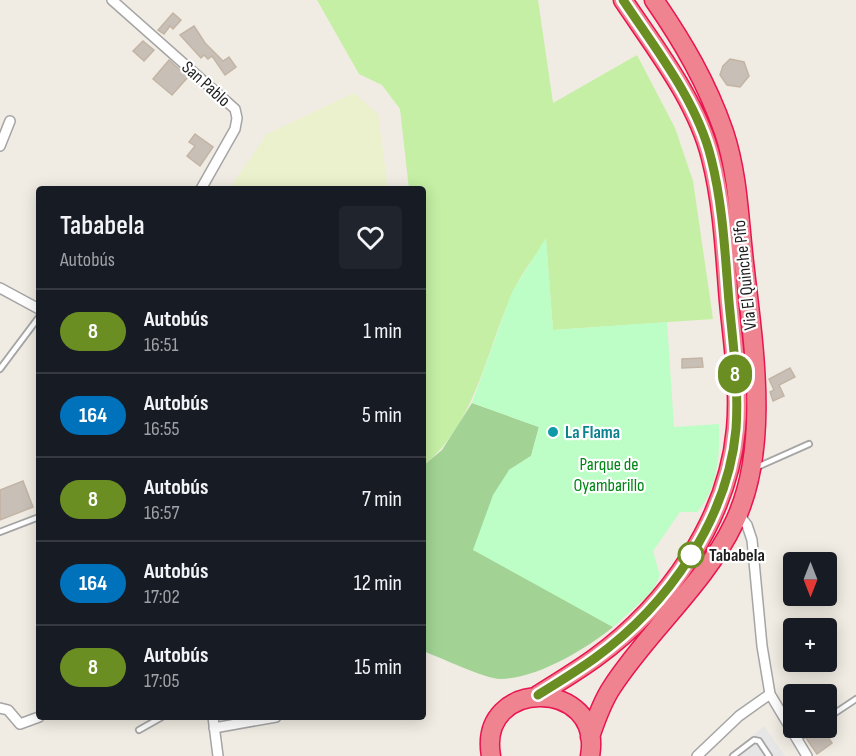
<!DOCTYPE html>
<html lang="es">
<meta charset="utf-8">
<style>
body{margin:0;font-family:"Sofia Sans Condensed",sans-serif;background:#20242c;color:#f1f3f6;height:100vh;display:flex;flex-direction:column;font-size:22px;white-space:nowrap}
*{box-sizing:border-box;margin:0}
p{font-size:20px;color:#9ea1a6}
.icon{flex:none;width:33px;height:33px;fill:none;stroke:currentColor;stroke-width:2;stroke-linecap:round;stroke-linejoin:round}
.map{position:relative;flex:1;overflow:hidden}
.details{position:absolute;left:36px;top:186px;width:390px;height:534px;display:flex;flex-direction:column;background:#171b24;border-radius:6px;box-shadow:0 3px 15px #0003}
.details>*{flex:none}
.badge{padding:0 12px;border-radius:20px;font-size:21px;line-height:39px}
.needle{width:39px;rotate:180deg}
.buttons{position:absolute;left:783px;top:552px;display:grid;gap:12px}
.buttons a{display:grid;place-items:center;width:54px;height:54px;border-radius:6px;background:#171b24;box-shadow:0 3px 15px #0003;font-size:30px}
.map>.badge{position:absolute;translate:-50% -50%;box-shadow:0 0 0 3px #fff}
.round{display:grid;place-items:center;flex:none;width:63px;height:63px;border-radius:6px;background:#20242c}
.summary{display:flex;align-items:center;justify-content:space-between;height:102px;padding:0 24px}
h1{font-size:28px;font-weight:600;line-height:45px}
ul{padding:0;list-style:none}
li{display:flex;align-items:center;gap:18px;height:84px;padding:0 24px;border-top:2px solid #363941}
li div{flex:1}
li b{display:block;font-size:22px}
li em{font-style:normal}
li .badge{min-width:66px;font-weight:700;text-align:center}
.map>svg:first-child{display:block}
.farmland{fill:#ebf1cc}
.grass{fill:#c4efa4}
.forest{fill:#a2d394}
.park{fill:#bcfec5}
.parking{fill:#e6e6e6}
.building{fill:#c8bfb6;stroke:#c3b4a4;stroke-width:1.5}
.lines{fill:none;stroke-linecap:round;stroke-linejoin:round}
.lane-casing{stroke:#a5a5a5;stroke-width:8}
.street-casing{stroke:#a5a5a5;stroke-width:12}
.highway-casing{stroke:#ea144f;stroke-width:21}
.lane{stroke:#fff;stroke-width:4.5}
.street{stroke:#fff;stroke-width:9}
.highway{stroke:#ef8390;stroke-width:18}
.line-casing{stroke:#fff;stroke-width:14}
.line{stroke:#6b8e23;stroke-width:9}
.culture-dot{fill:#0f9aa8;stroke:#fff;stroke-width:2}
.stop-dot{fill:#fff;stroke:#6b8e23;stroke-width:3}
.labels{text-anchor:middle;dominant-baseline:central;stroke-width:4.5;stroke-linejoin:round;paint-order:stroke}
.street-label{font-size:18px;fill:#1e1e1e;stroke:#fff}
.culture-label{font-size:18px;font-weight:bold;fill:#0d838f;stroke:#fff;text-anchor:start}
.park-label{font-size:18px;fill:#018615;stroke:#fff}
.stop-label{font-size:18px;font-weight:bold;fill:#1e1e1e;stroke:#fff;text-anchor:start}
</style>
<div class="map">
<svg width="856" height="756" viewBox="0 0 856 756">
<rect width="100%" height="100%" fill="#f0ece3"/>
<!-- farmland -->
<path class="farmland" d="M354,93L378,114L388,189H236L232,185L267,134Z"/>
<!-- grass -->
<path class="grass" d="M317,0H538L553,103L637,55L675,128L693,181L713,319L553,330L546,239C535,257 520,275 512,294C485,353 476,423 423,466V189H409L400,109L382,85L359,74Z"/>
<!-- forest -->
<path class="forest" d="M472,403L539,427L531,456L509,470L474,550L613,627C586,649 538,678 501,679C488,680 439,657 423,651V466L442,450Z"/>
<!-- park -->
<path class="park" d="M546,238L553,330L667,322L674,427L719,424C720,453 718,490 697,512H680L653,551L660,576L652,592L613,627L473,550L493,495L509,470L531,456L539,427L472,403L512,292Z"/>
<!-- parking -->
<path class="parking" d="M764,726L785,756H729Z"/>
<!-- building -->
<path class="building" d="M173,13L181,20L173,29L170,26L164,34L158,30Z
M194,26L205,43L223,61L229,57L236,67L225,75L212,56L208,59L204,55L201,58L180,35Z
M143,41L154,50L144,61L133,51Z
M730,59L744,62L749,76L740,87L727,85L720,75L723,66Z
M169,60L188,77L172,95L153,79Z
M195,134L213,147L200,166L187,156L195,146L189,142Z
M702,358L703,367L682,368V359Z
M790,368L795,377L779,385L784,396L773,401L770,392L774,390L769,379Z
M23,481L33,507L0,520V490Z
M822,728L832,743L817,754L806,738Z"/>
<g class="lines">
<!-- lane casing -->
<g class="lane-casing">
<path id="lane" d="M0,369L39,317
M755,468L809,444
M0,532L39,517
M826,719L856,699
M139,730L162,717
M797,739L814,728
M733,756L754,740L759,741L769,756"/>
</g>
<!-- street casing -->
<g class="street-casing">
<path id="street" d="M112,0L235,109L237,118L235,129L201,189
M0,146L10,121
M0,288L39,309
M738,513L747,525L752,540L762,646L770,694L807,756
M0,708L8,710L20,724L39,717
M213,717L218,756
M214,728L276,717
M697,756L739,716L770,694"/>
</g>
<!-- highway casing -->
<g class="highway-casing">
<path id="highway" d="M538,695C557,683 577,671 595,658C668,605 728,519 736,429C740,387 733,344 729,302C725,254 723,205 711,158C697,101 655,48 623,0
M590,737C596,719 602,702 612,687C649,630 705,584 734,523C771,447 753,343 744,262C739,219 738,174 724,132C707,83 683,42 654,0
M491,756C477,677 604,678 590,756"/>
</g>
<!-- lane -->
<use href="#lane" class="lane"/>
<!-- street -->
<use href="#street" class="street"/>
<!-- highway -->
<use href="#highway" class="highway"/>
</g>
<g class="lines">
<!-- line casing -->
<g class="line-casing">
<path id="line" d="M538,695C557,683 577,671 595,658C668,605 728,519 736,429C739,387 733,344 729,302C725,254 723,205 711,158C697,101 655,48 623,0"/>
</g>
<!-- line -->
<use href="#line" class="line"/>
</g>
<!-- markers -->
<circle class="culture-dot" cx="553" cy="432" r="6"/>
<circle class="stop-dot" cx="691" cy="555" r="12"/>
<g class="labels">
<!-- street labels -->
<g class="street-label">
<text transform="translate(206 84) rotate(42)">San Pablo</text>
<text transform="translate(745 275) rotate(-96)">Via El Quinche Pifo</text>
</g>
<!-- culture labels -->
<g class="culture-label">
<text x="565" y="432">La Flama</text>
</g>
<!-- park labels -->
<g class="park-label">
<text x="609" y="464">Parque de<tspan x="609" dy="21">Oyambarillo</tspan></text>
</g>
<!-- stop labels -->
<g class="stop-label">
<text x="709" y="555">Tababela</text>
</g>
</g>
</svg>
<div class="buttons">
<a><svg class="needle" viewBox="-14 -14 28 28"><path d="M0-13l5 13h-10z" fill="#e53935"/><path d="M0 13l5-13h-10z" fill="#9ea1a6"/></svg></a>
<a>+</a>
<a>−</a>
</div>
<b class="badge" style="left:735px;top:374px;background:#6b8e23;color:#fff">8</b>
<section class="details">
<div class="summary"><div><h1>Tababela</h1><p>Autobús</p></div><a class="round"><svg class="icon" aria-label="heart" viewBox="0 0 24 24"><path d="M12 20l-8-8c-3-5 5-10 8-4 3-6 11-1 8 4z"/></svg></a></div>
<ul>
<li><span class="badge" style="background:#6b8e23;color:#fff">8</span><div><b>Autobús</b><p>16:51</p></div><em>1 min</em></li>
<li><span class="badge" style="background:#0072bc;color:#fff">164</span><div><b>Autobús</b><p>16:55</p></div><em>5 min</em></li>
<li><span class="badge" style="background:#6b8e23;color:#fff">8</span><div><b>Autobús</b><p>16:57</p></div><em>7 min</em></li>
<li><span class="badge" style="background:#0072bc;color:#fff">164</span><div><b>Autobús</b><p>17:02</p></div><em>12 min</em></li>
<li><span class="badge" style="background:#6b8e23;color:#fff">8</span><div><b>Autobús</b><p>17:05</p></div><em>15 min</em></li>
</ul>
</section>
</div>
